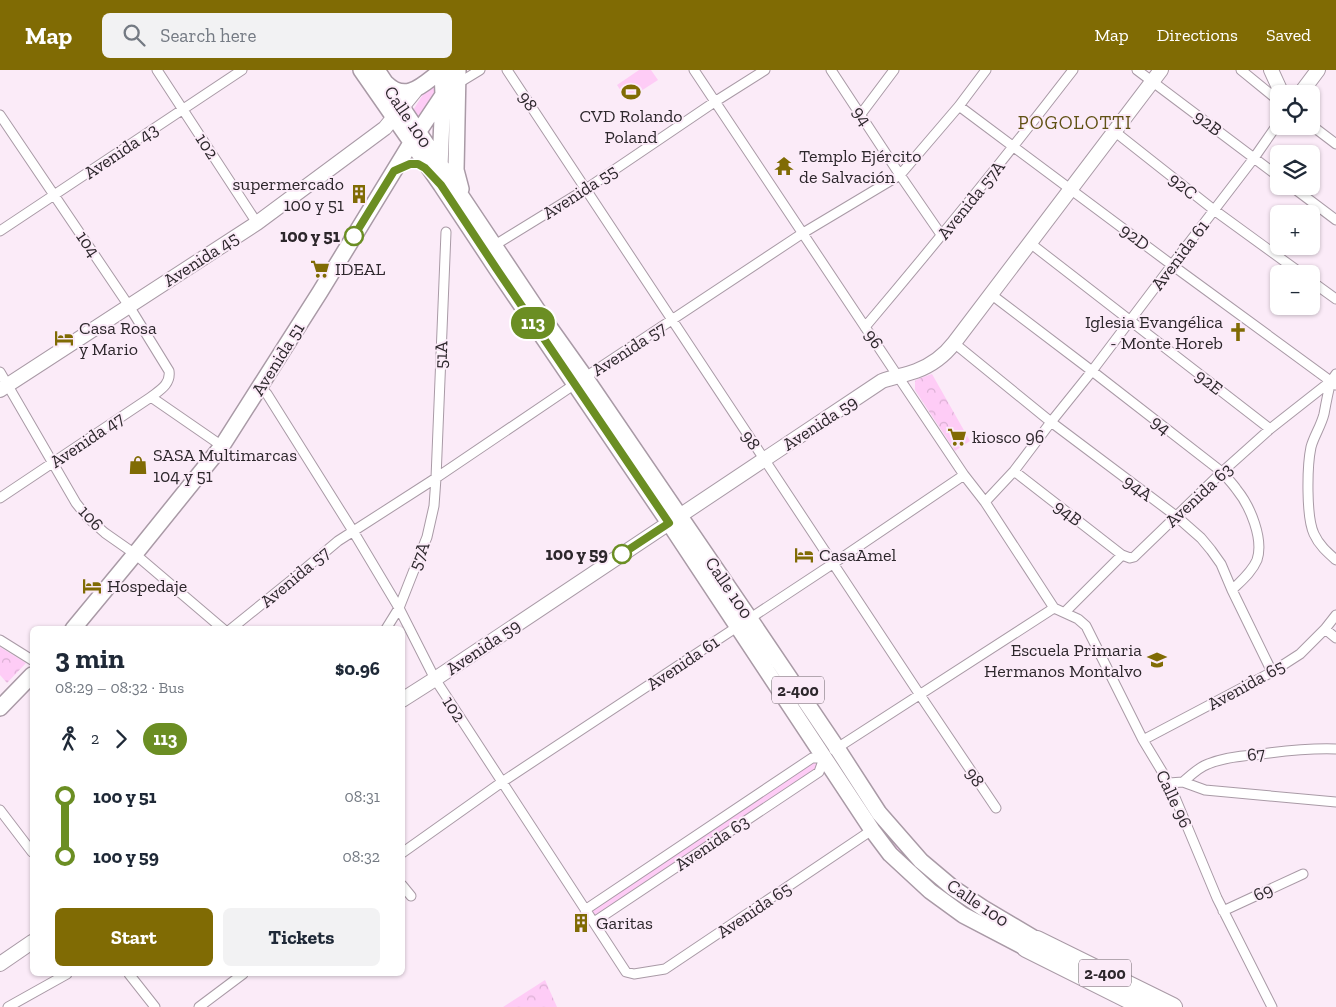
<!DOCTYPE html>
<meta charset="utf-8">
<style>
body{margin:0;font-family:"Zilla Slab",serif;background:#f2f2f3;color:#1f2937;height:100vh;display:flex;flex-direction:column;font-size:19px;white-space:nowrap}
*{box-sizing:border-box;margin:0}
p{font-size:16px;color:#747a83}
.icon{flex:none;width:28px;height:28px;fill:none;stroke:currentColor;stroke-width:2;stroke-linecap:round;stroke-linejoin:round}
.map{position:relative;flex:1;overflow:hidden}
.panel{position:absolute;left:30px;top:556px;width:375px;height:350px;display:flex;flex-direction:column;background:#fff;border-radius:8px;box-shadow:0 1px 4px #0004}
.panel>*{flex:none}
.badge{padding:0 10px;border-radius:16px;font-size:18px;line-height:32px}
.tools{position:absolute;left:1270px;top:15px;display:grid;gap:10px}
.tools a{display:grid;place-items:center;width:50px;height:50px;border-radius:8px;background:#fff;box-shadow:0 1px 4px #0004;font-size:25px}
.map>.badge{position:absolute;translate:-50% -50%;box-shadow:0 0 0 2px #fff}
.legs{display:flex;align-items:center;gap:8px;height:55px;padding:0 25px;font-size:16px}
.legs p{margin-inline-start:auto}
.headline{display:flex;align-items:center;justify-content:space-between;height:85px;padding:0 25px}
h1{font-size:28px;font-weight:700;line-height:38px}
.primary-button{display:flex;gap:10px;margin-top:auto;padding:10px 25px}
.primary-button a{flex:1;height:58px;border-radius:8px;background:#806b04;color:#fff;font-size:20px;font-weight:700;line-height:58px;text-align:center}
.primary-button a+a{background:#f2f2f3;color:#1f2937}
ul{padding:0 25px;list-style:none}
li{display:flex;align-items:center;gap:18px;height:60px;font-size:19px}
li i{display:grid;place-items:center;width:8px;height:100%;margin:0 6px;background:currentColor}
li i::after{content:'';width:12px;height:12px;margin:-6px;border:4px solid;border-radius:50%;background:#fff}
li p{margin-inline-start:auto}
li:first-child i{background:linear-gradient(#0000 50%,currentColor 0)}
li:last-child i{background:linear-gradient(currentColor 50%,#0000 0)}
header{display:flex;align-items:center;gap:30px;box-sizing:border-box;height:70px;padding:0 25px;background:#806b04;color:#fff}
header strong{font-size:24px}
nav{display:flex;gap:28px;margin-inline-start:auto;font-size:18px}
.search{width:350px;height:45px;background:#f2f2f3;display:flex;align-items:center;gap:12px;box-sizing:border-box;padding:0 18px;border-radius:8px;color:#747a83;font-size:19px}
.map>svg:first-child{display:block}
.grass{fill:#feccf6}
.park{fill:url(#park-crowns)}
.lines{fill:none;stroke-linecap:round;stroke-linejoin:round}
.street-casing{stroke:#a99aa6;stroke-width:11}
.secondary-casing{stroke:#a99aa6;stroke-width:16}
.primary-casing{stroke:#a99aa6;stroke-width:18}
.highway-casing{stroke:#a99aa6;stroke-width:20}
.street{stroke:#fff;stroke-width:9}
.secondary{stroke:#fff;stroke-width:14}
.primary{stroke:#fff;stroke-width:15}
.highway{stroke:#fff;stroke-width:18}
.line-1-casing{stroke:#fff;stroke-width:11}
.line-1{stroke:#6b8e23;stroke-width:8}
.stop-1-dot{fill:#fff;stroke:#6b8e23;stroke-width:2.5}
.labels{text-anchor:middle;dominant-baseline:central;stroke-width:4;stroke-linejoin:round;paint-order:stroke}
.shield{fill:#fbebf8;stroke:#6b6269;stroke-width:1}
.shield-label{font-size:16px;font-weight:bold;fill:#2d272c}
.street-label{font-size:18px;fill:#2d272c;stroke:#fbebf8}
.poi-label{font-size:18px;fill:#2d272c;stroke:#fbebf8;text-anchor:start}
.stop-label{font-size:18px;font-weight:bold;fill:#2d272c;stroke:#fbebf8;text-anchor:end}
.neighbourhood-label{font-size:19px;letter-spacing:1px;fill:#605114;stroke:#fbebf8}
</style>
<header>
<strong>Map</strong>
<div class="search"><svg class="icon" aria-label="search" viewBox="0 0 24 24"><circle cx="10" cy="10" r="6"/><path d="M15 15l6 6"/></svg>Search here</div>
<nav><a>Map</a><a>Directions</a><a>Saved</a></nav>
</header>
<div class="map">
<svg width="1336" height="937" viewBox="0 0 1336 937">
<defs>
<pattern id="park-crowns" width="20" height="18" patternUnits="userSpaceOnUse" patternTransform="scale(1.25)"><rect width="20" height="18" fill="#feccf6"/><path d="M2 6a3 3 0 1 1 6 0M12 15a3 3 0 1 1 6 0" fill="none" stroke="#daafd3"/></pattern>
</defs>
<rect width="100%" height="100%" fill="#fbebf8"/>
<!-- grass -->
<path class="grass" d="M639,0H651L658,10L627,30L617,15Z
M432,12L438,14L426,40L418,47L412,42L427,18Z
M834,685L879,752L1033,877L945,826L914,798L876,755L832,687Z
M813,691H820L817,699L595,848L589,841Z"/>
<!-- park -->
<path class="park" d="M932,304L970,371L955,381L915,320V311L918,309Z
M0,577L26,593L7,613L0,605Z
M545,910L557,937H503Z"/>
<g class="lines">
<!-- street casing -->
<g class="street-casing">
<path id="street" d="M157,0L257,153
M507,0L920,625L996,738
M694,0L897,305L964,405L985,432L1054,538
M831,0L900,105L942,166
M1137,0L1279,107
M1241,0L1279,31
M457,14L480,0
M959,36L1172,195L1336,315
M861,44L894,0
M0,45L129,236L169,301C171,314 160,320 151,327L0,428
M1311,55L1336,74
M1114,61L1214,140L1302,204
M1291,116L1336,150
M0,161L242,0
M1030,173L1270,359
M495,175L586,119L716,31L765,0
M1311,211L1336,229
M992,225L1092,301L1222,402C1227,408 1233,414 1237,420C1250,436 1264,469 1257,490C1252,502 1241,511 1232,520
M865,257C936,173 1006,87 1073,0
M954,273L1051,352L1176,446L1201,468L1211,480L1221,494L1232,520L1272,602
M0,302L76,433L88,448L105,463L135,484L223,559
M1331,311C1328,322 1326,333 1324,344C1321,356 1314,366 1311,377C1307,396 1306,447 1314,464C1319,475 1327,482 1336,490
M260,317L267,324L353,461L399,538L435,609L626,902L634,904L665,899L872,760
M151,327L222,376
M1014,401L1122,485L1130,488L1134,487L1222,402L1270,359L1331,311L1336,304
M985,432L1014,401L1051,352L1092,301L1172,195L1254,88L1279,52
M1054,538L1078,549L1086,556L1143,670L1169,713L1217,828L1272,937
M1065,542L1122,485
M231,559L294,508L338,471L436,408L575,314L803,163L900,105L959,36L986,0
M386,559L399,538L427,467L434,436L436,408L446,162
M1325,559L1336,568
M0,570L32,590
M1143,670L1272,602L1300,584L1325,559L1336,545
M834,680L1054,538
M1183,712C1191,705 1199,697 1208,694C1223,688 1239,686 1254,685C1282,681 1308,678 1336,679
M1169,713L1183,712L1205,720L1336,732
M0,740L32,782
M402,783L502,712L834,493L964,405
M402,815L411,826
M585,840L812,688H824L819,702L594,852
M1223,841L1303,804
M129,904L155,937
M8,937L67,904
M199,937L243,904"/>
</g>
<!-- secondary casing -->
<g class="secondary-casing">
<path id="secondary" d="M1271,0L1282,24
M1300,24L1318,0
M0,320L257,153L385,58L415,21
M402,630L435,609L882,311C893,307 905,305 916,301C932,295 944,286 954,273L1161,0
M0,894L32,872"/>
</g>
<!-- primary casing -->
<g class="primary-casing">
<path id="primary" d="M361,0L441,115L496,198L669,453L872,760L890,784L930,821L963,845L1026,878
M377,0L538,241L585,307L750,549L837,678L879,743L921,791L953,818L983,838L1037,870
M458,0L456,100L461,119
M386,13C407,34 424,13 442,0
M440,96L443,25L442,0
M73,559L135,484L222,376L320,222L411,73L443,25L457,0
M0,638L32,605"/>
</g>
<!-- highway casing -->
<g class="highway-casing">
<path id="highway" d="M1037,870L1173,937
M1026,878L1144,937"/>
</g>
<!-- street -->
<use href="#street" class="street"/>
<!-- secondary -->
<use href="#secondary" class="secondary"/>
<!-- primary -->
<use href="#primary" class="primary"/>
<!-- highway -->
<use href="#highway" class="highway"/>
</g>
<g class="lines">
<!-- line-1 casing -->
<g class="line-1-casing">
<path id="line-1" d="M354,166L394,101L410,94H418L425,98L441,115L496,198L669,453L622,484"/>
</g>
<!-- line-1 -->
<use href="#line-1" class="line-1"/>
</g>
<!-- icons -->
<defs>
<g id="stadium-bare" transform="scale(1.5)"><path d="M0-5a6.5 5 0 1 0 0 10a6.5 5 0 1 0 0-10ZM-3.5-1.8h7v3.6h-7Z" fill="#806b04" stroke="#fbebf8" stroke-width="2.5" paint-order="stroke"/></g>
<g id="temple-bare" transform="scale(1.5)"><path d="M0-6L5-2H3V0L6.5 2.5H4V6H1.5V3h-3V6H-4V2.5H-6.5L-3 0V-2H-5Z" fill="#806b04" stroke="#fbebf8" stroke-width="2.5" paint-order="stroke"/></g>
<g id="building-bare" transform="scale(1.5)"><path d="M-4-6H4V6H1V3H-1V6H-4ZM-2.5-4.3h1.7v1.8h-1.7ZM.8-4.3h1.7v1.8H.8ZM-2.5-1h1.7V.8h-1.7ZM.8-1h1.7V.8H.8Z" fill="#806b04" stroke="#fbebf8" stroke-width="2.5" paint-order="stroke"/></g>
<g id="supermarket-bare" transform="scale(1.5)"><path d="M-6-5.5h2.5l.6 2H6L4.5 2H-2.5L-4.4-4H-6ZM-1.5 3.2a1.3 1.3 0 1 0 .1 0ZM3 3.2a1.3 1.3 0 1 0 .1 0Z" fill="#806b04" stroke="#fbebf8" stroke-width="2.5" paint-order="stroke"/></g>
<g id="church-bare" transform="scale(1.5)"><path d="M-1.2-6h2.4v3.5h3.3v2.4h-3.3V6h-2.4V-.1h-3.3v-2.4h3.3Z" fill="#806b04" stroke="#fbebf8" stroke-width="2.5" paint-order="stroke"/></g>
<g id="hotel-bare" transform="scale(1.5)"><path d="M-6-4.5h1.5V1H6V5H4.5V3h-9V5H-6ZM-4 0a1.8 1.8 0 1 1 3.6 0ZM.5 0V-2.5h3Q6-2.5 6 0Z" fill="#806b04" stroke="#fbebf8" stroke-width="2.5" paint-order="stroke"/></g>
<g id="shop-bare" transform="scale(1.5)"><path d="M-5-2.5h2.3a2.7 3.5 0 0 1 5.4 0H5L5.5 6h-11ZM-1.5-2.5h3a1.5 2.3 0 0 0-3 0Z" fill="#806b04" stroke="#fbebf8" stroke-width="2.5" paint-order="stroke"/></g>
<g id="school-bare" transform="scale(1.5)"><path d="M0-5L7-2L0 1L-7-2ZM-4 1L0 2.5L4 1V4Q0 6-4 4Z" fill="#806b04" stroke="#fbebf8" stroke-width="2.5" paint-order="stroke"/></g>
</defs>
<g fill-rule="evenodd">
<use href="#stadium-bare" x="631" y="22"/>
<use href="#temple-bare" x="784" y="96"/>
<use href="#building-bare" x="359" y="124"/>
<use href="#supermarket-bare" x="320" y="199"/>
<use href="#church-bare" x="1238" y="262"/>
<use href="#hotel-bare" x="64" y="268"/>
<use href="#supermarket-bare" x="957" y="367"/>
<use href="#shop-bare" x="138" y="395"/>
<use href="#hotel-bare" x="804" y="485"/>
<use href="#hotel-bare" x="92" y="516"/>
<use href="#school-bare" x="1157" y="590"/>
<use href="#building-bare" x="581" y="853"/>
</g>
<!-- markers -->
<g class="stop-1-dot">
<circle cx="354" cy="166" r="9"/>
<circle cx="622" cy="484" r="9"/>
</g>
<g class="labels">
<!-- shield labels -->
<g class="shield">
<rect x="772" y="606.5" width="52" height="27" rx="4"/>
<rect x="1079" y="889.5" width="52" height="27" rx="4"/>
</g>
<g class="shield-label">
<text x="798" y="620">2-400</text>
<text x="1105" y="903">2-400</text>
</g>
<!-- street labels -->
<g class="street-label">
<text transform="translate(528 31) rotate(57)">98</text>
<text transform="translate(862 46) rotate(57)">94</text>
<text transform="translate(408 47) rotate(56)">Calle 100</text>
<text transform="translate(1208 53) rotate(37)">92B</text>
<text transform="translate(207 76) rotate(57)">102</text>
<text transform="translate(121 81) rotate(-34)">Avenida 43</text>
<text transform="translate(1183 116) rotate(39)">92C</text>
<text transform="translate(580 122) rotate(-33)">Avenida 55</text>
<text transform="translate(971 130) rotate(-51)">Avenida 57A</text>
<text transform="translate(1135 167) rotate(37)">92D</text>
<text transform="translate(88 174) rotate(56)">104</text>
<text transform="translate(1180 185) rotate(-53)">Avenida 61</text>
<text transform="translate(201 189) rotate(-33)">Avenida 45</text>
<text transform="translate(874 269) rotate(57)">96</text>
<text transform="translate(629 279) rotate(-33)">Avenida 57</text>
<text transform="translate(441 285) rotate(-88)">51A</text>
<text transform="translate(278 289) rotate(-58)">Avenida 51</text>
<text transform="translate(1209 312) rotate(38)">92E</text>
<text transform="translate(820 353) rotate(-33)">Avenida 59</text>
<text transform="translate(1161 355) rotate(38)">94</text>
<text transform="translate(87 370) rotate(-34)">Avenida 47</text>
<text transform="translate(751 370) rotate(57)">98</text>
<text transform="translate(1138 418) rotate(37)">94A</text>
<text transform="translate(1199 425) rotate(-43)">Avenida 63</text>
<text transform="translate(1068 443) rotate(38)">94B</text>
<text transform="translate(91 448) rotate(47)">106</text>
<text transform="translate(419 486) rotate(-69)">57A</text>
<text transform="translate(295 507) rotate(-40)">Avenida 57</text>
<text transform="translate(729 518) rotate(56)">Calle 100</text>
<text transform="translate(483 577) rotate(-34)">Avenida 59</text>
<text transform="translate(683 593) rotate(-34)">Avenida 61</text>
<text transform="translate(1246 615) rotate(-29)">Avenida 65</text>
<text transform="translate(454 639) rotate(57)">102</text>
<text transform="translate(1256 684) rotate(-7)">67</text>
<text transform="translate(975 707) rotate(56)">98</text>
<text transform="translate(1174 729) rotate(65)">Calle 96</text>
<text transform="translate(712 773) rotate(-34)">Avenida 63</text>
<text transform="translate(1263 822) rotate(-25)">69</text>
<text transform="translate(978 833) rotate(34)">Calle 100</text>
<text transform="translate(754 840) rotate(-34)">Avenida 65</text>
</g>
<!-- poi labels -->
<g class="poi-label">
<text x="631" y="46" text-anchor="middle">CVD Rolando<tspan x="631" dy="21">Poland</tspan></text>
<text x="799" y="86">Templo Ejército<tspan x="799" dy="21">de Salvación</tspan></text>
<text x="344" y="114" text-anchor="end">supermercado<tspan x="344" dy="21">100 y 51</tspan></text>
<text x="335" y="199">IDEAL</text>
<text x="1223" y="252" text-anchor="end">Iglesia Evangélica<tspan x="1223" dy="21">- Monte Horeb</tspan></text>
<text x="79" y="258">Casa Rosa<tspan x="79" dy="21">y Mario</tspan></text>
<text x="972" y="367">kiosco 96</text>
<text x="153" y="385">SASA Multimarcas<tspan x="153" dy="21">104 y 51</tspan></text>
<text x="819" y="485">CasaAmel</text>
<text x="107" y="516">Hospedaje</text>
<text x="1142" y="580" text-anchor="end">Escuela Primaria<tspan x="1142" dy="21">Hermanos Montalvo</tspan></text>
<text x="596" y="853">Garitas</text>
</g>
<!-- stop labels -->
<g class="stop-label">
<text x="340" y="166">100 y 51</text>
<text x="608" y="484">100 y 59</text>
</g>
<!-- neighbourhood labels -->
<g class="neighbourhood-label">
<text x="1075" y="52">POGOLOTTI</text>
</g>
</g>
</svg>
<div class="tools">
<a><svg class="icon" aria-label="locate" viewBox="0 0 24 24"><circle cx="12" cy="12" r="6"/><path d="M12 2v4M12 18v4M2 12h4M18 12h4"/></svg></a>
<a><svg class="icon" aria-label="layers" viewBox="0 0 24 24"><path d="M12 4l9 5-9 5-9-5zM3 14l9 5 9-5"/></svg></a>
<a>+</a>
<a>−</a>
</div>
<b class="badge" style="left:533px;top:253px;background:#6b8e23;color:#fff">113</b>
<section class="panel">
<div class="headline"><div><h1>3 min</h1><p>08:29 – 08:32 · Bus</p></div><b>$0.96</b></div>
<div class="legs"><svg class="icon" aria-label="walk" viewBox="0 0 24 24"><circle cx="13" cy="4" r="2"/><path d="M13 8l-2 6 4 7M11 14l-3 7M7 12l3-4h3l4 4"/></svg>2<svg class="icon" aria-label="forward" viewBox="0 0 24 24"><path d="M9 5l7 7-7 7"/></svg><b class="badge" style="background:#6b8e23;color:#fff">113</b></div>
<ul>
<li><i style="color:#6b8e23"></i><b>100 y 51</b><p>08:31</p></li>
<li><i style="color:#6b8e23"></i><b>100 y 59</b><p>08:32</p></li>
</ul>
<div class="primary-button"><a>Start</a><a>Tickets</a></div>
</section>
</div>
